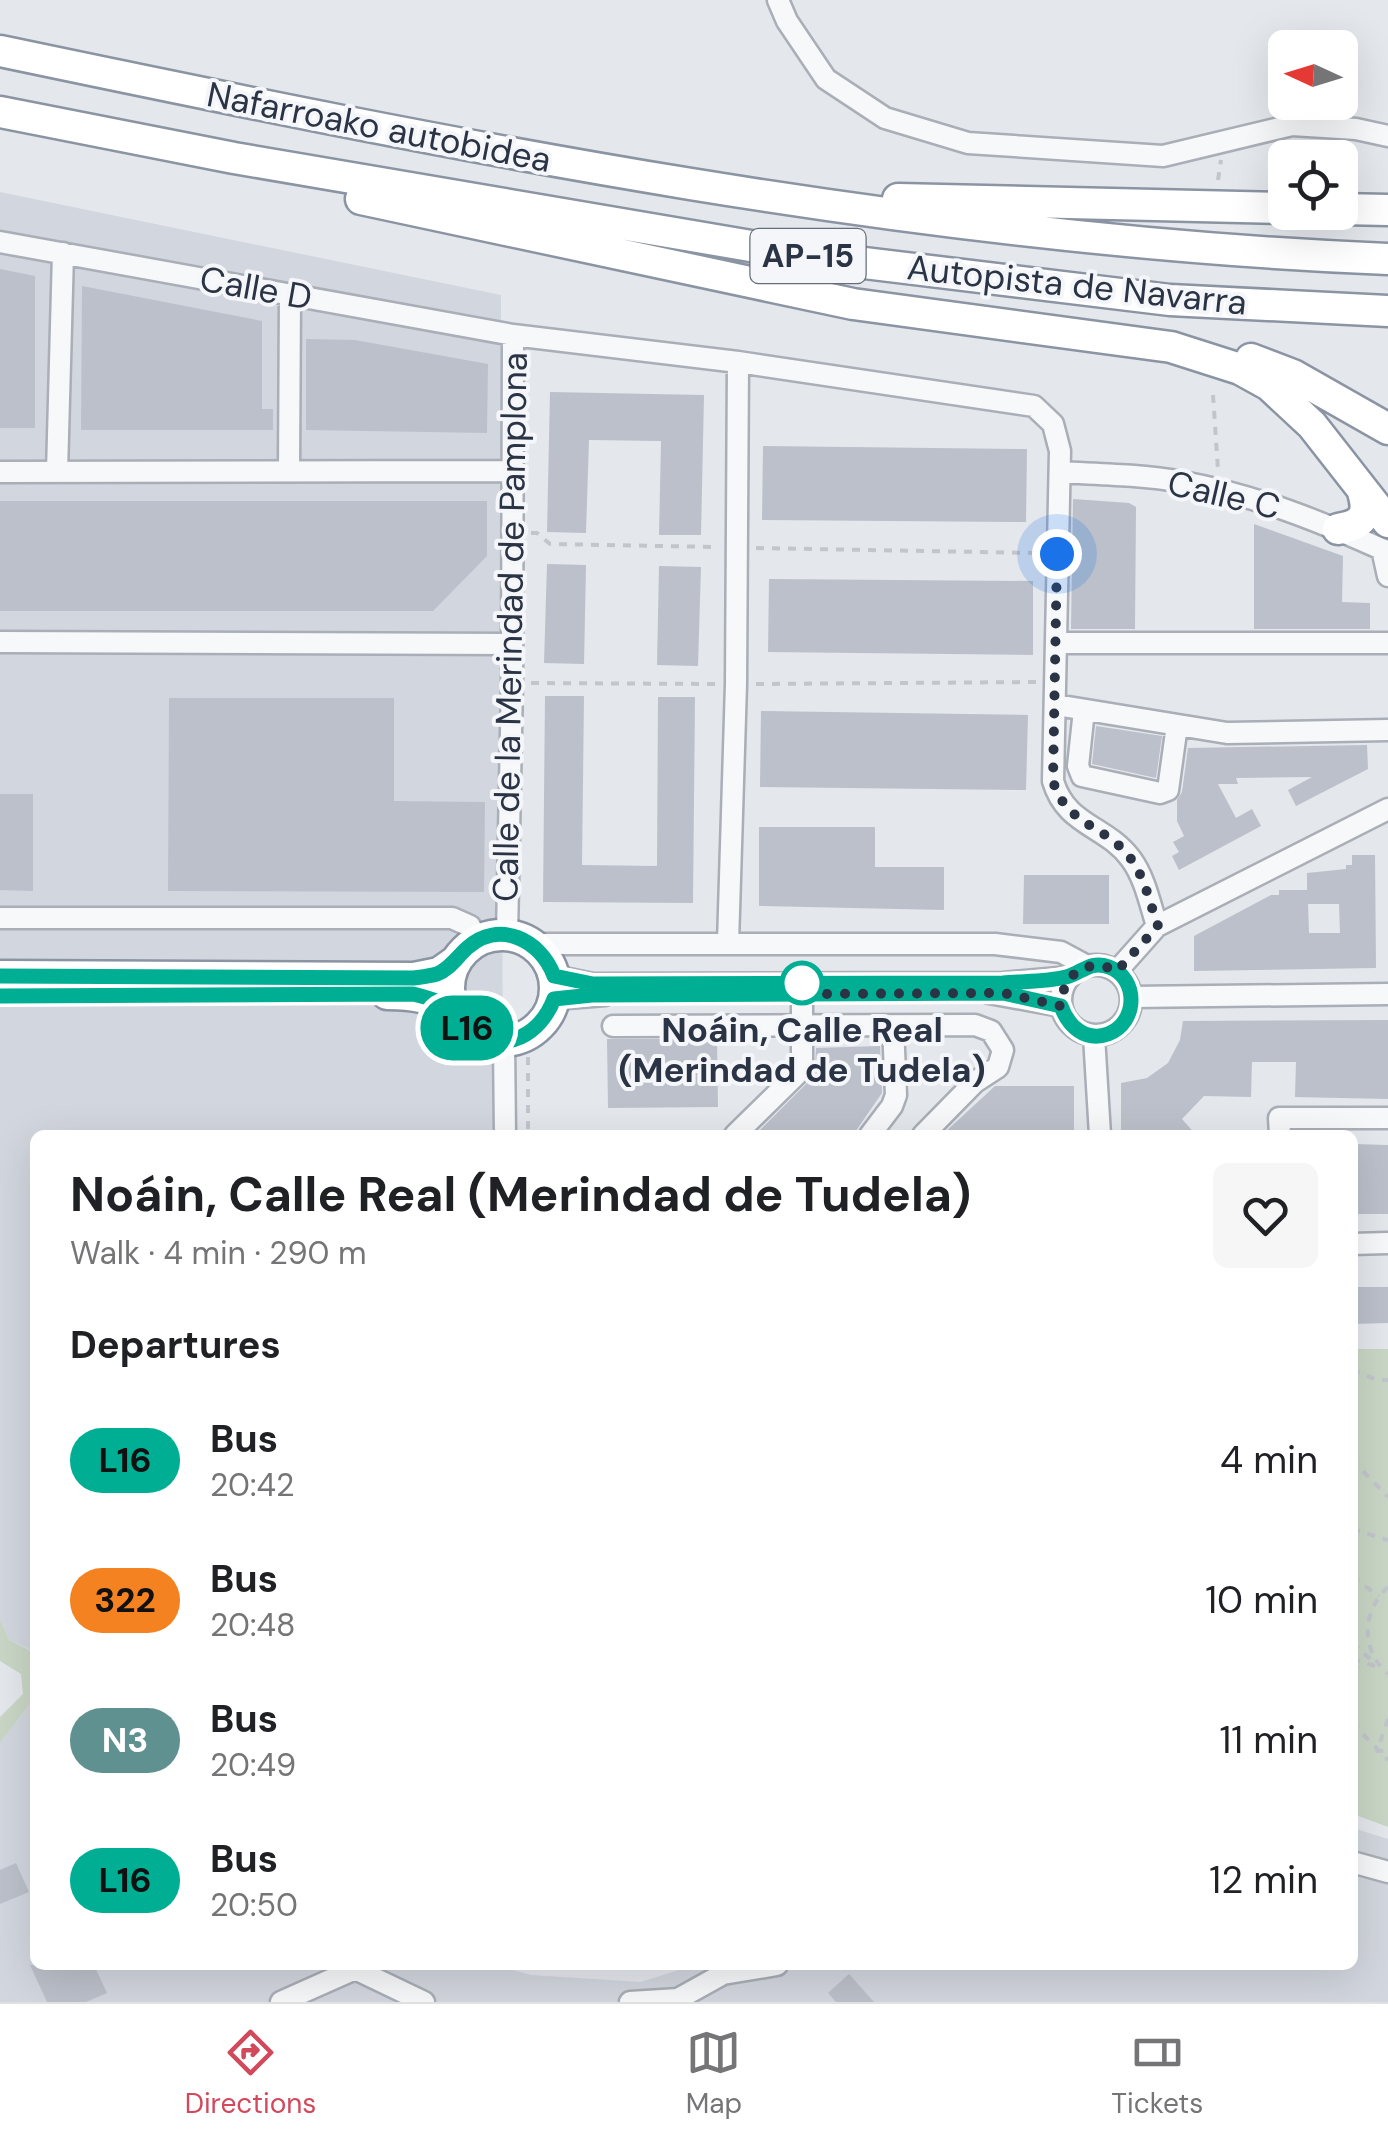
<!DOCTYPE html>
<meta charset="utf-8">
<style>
body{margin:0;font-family:"DM Sans",sans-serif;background:#f6f6f6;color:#202124;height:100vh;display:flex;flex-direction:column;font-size:38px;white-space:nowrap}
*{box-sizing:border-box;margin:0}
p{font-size:32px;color:#757577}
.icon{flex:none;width:55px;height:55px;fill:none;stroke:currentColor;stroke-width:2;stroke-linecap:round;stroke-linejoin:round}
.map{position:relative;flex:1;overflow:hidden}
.details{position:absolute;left:30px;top:1130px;width:1328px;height:840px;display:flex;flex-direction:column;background:#fff;border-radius:15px;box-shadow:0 10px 40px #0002}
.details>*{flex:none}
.badge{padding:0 20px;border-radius:32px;font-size:35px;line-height:65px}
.needle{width:65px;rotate:274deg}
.fabs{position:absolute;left:1268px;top:30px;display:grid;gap:20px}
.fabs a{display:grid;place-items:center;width:90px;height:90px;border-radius:15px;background:#fff;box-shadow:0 10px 40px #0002;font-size:50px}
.you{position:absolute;width:50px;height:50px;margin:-25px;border:8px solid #fff;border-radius:50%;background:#1a73e8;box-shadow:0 0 0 15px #1a73e833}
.map>.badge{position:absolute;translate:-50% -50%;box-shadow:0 0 0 5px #fff}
h2{padding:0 40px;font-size:38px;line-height:90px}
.round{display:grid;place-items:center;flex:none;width:105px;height:105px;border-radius:15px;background:#f6f6f6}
.summary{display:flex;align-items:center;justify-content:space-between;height:170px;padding:0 40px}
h1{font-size:48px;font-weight:700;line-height:75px}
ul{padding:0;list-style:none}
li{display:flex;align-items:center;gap:30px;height:140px;padding:0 40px}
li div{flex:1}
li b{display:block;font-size:38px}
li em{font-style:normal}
li .badge{min-width:110px;font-weight:700;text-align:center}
.tabs{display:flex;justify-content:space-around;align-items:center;height:140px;border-top:2px solid #e0e0e0;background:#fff;font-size:28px;color:#757577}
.tabs a{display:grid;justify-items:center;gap:5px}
.tabs .on{color:#d1495b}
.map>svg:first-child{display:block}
.built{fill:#d2d6de}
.green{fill:#c9d6c5}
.building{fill:#bbc0ca;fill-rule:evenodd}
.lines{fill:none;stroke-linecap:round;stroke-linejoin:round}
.minor-casing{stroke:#a9aeb7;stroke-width:25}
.highway-casing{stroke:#8b94a3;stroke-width:35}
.path{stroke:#c2c5cb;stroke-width:4;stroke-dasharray:8 8;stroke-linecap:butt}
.minor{stroke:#f7f8fa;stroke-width:20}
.highway{stroke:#fff;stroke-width:30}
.line-casing{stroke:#fff;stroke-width:22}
.line{stroke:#00af93;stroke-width:15}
.walk{stroke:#2b3445;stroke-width:10;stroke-dasharray:0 18}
.stop-dot{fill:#fff;stroke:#00af93;stroke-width:5}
.labels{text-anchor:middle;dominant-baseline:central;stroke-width:8;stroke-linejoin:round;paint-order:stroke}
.shield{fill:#f4f6f9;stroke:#676e7b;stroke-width:2.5}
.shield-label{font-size:32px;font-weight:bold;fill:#2b3445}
.street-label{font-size:35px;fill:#2b3445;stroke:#f4f6f9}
.stop-label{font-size:35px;font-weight:bold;fill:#2b3445;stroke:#f4f6f9}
</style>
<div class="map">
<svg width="1388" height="2002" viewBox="0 0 1388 2002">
<rect width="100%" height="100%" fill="#e4e7ec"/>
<!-- built -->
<path class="built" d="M0,192L501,295L503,1135H35V1652L9,1640L0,1619Z
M35,1697V1965H496L531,1975L641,1982L694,1965H1352L1353,1828L1388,1839V2002H0V1743Z"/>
<!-- green -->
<path class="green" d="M1353,1349H1388V1827L1353,1814Z
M0,1619L9,1640L35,1653V1697L0,1743V1717L23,1694L21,1674L0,1661Z"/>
<!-- building -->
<path class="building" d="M0,269L35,276V428H0Z
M82,286L262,321V409H273V430H81Z
M306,339L355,340L488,364L487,433L306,430Z
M550,392L704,395L701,535H659L661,441L589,440L586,533L547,532Z
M763,446L1027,449L1026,522L762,520Z
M1073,499L1129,503L1136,507L1135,629H1071Z
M0,501H487V556L433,611H0Z
M1254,524L1343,556L1342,602L1370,603V629H1254Z
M547,564L586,565L584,664L544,663Z
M659,566L701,567L698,666L657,665Z
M769,579L1033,581V655L768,652Z
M545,696H584L582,865L657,866L658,697H695L693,903L543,902Z
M169,698H394V801L485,802L484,892L168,891Z
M761,711L1028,715L1026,790L760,787Z
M1096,726L1162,736L1156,778L1092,764Z
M1367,745L1368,769L1296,806L1288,790L1312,777L1236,778L1238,784H1218L1236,818L1252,809L1261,826L1179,870L1172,856L1179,852L1173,842L1184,836L1177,821V800L1182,792L1188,748Z
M0,794H33V891L0,890Z
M759,827H875V867H944V910L759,906Z
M1352,855H1375L1376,968L1194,971V936L1271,895H1279V890H1307V873L1346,869V865H1352ZM1308,904H1339L1340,933H1309Z
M1024,875H1109V924H1023Z
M1388,1020V1099L1295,1097L1296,1062H1252L1251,1097L1204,1096L1182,1119L1196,1135H1121V1083L1147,1078L1168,1063L1180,1040L1183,1021Z
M607,1039H717L718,1107L608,1108Z
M880,1046L882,1093L853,1135H755L807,1083L815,1067L816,1048Z
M995,1086H1074V1135H942Z
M1352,1144L1388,1145V1214H1352Z
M1352,1287H1388V1323L1352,1324Z
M16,1863L29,1892L0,1904V1870Z
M30,1965H94L107,1993L86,2002H47Z
M849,1974L874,2002H836L828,1993Z"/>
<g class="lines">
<!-- minor casing -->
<g class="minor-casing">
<path id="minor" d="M778,0L787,21L826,79L885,118L968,143L1163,156L1292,125L1356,129L1388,136
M0,242L513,335L738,362L1034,406L1053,424L1060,451L1053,781C1066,826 1106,825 1131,859C1145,878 1150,904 1157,926
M289,471L290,295
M0,472L511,471
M57,472L63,253
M1060,472C1100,474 1143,475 1183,482C1255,495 1322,522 1388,552
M1382,549L1388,576
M0,642L512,644
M1057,643H1388
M1056,705L1227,733L1388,730
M1084,710L1078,766L1082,776L1160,793L1168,790L1177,725
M0,918H452L470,926L478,941
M507,935L512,682L513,335
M728,943L736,684L738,362
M533,944H995L1061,952L1087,966
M1061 1000a35 35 0 1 1 70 0a35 35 0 1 1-70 0Z
M1117,971L1157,926L1388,809
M554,976L593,984L1003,983L1070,977
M989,993L1061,1006
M1132,997L1388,994
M555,999L605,995
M613,1026L975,1025L991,1031L1003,1050L998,1067L975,1082L923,1135
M1094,1036L1100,1135
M504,1042L505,1135
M735,1135L797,1074L802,1062V994
M870,1135L892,1106L896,1095L893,1027
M1280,1135L1279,1118H1388
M1352,1244L1388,1243
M1352,1862L1388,1872
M281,2002L355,1969L424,2002
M630,2002L678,1999L723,1974L777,1965"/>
</g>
<!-- highway casing -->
<g class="highway-casing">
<path id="highway" d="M0,51C458,147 919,240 1388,259
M0,112L234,158L815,257L1170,300L1388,311
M361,199L853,304L1171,347L1240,369L1269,385L1312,425L1388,522
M898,199L1285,208
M1340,209L1388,210
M1251,359L1293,375L1388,429
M1338,529C1362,525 1370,516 1363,492
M449 988a53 53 0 1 1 106 0a53 53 0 1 1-106 0Z
M0,976L414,978L439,973L456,961
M387,994C414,994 432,997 454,1012"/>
</g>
<!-- path -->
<path class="path" d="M1218,180L1221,160
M1213,395L1218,470
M531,533H537L550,544L717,547
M756,548L1037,553
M531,683L717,684
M756,684L1037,682
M528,1057V1135
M1352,1370L1377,1380H1388
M1352,1460L1388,1497
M1352,1529L1388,1540
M1352,1577L1379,1596
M1388,1587C1362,1611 1360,1650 1388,1674
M1352,1643L1376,1664
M1352,1659L1375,1666
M1352,1671L1363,1662
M1388,1719L1377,1751H1388
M1352,1723L1388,1760"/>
<!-- minor -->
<use href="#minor" class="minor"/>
<!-- highway -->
<use href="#highway" class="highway"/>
</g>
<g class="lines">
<!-- line casing -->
<g class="line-casing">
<path id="line" d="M0,976L414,978C421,977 430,976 437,974C450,969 457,957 467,948C499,919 541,940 554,976L593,984L1003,983C1023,981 1046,982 1066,977C1082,973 1090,960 1109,967C1139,978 1138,1023 1108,1034C1085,1042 1068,1026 1061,1006L1003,993L592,995L554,999C541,1033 506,1055 472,1032C465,1027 462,1021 456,1014C445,1002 429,998 413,994L0,996"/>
</g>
<!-- line -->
<use href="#line" class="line"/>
<!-- walk -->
<path class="walk" d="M802,983V994L1003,993L1061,1006C1062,973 1088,957 1117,971L1158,926C1150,904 1145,878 1131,859C1107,825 1066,826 1053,781L1057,554"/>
</g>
<!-- markers -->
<circle class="stop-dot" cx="802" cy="983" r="20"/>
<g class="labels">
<!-- shield labels -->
<rect class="shield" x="750.5" y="229" width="115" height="54" rx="8"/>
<g class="shield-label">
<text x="808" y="256">AP-15</text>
</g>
<!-- street labels -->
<g class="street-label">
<text transform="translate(379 127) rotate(11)">Nafarroako autobidea</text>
<text transform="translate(1077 285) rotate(6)">Autopista de Navarra</text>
<text transform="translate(256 288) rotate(10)">Calle D</text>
<text transform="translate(1224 495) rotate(13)">Calle C</text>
<text transform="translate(510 627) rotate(-89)">Calle de la Merindad de Pamplona</text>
</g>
<!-- stop labels -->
<g class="stop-label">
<text x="802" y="1030">Noáin, Calle Real<tspan x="802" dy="40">(Merindad de Tudela)</tspan></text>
</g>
</g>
</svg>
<div class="fabs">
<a><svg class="needle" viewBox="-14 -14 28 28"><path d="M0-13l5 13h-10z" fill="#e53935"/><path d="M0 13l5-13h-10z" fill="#757577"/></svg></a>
<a><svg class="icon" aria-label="locate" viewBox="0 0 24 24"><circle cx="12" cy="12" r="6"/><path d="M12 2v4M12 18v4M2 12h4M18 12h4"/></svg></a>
</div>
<div class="you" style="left:1057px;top:554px"></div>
<b class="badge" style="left:467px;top:1028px;background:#00af93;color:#111">L16</b>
<section class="details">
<div class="summary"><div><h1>Noáin, Calle Real (Merindad de Tudela)</h1><p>Walk · 4 min · 290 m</p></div><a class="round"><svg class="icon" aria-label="heart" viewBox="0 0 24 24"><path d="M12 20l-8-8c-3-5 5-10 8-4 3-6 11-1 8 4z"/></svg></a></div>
<h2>Departures</h2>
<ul>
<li><span class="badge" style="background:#00af93;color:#111">L16</span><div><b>Bus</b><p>20:42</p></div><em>4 min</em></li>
<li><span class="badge" style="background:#f58220;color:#111">322</span><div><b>Bus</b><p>20:48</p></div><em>10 min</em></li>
<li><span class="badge" style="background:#609191;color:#fff">N3</span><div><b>Bus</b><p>20:49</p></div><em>11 min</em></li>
<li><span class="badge" style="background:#00af93;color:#111">L16</span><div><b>Bus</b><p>20:50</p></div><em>12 min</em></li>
</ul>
</section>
</div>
<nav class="tabs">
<a class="on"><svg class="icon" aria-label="directions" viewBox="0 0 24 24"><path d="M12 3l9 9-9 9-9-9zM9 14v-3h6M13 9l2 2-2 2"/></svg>Directions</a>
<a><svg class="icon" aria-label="map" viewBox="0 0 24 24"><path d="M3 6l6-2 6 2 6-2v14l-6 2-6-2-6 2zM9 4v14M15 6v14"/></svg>Map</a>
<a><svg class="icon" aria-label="tickets" viewBox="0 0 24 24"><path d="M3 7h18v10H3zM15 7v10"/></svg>Tickets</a>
</nav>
